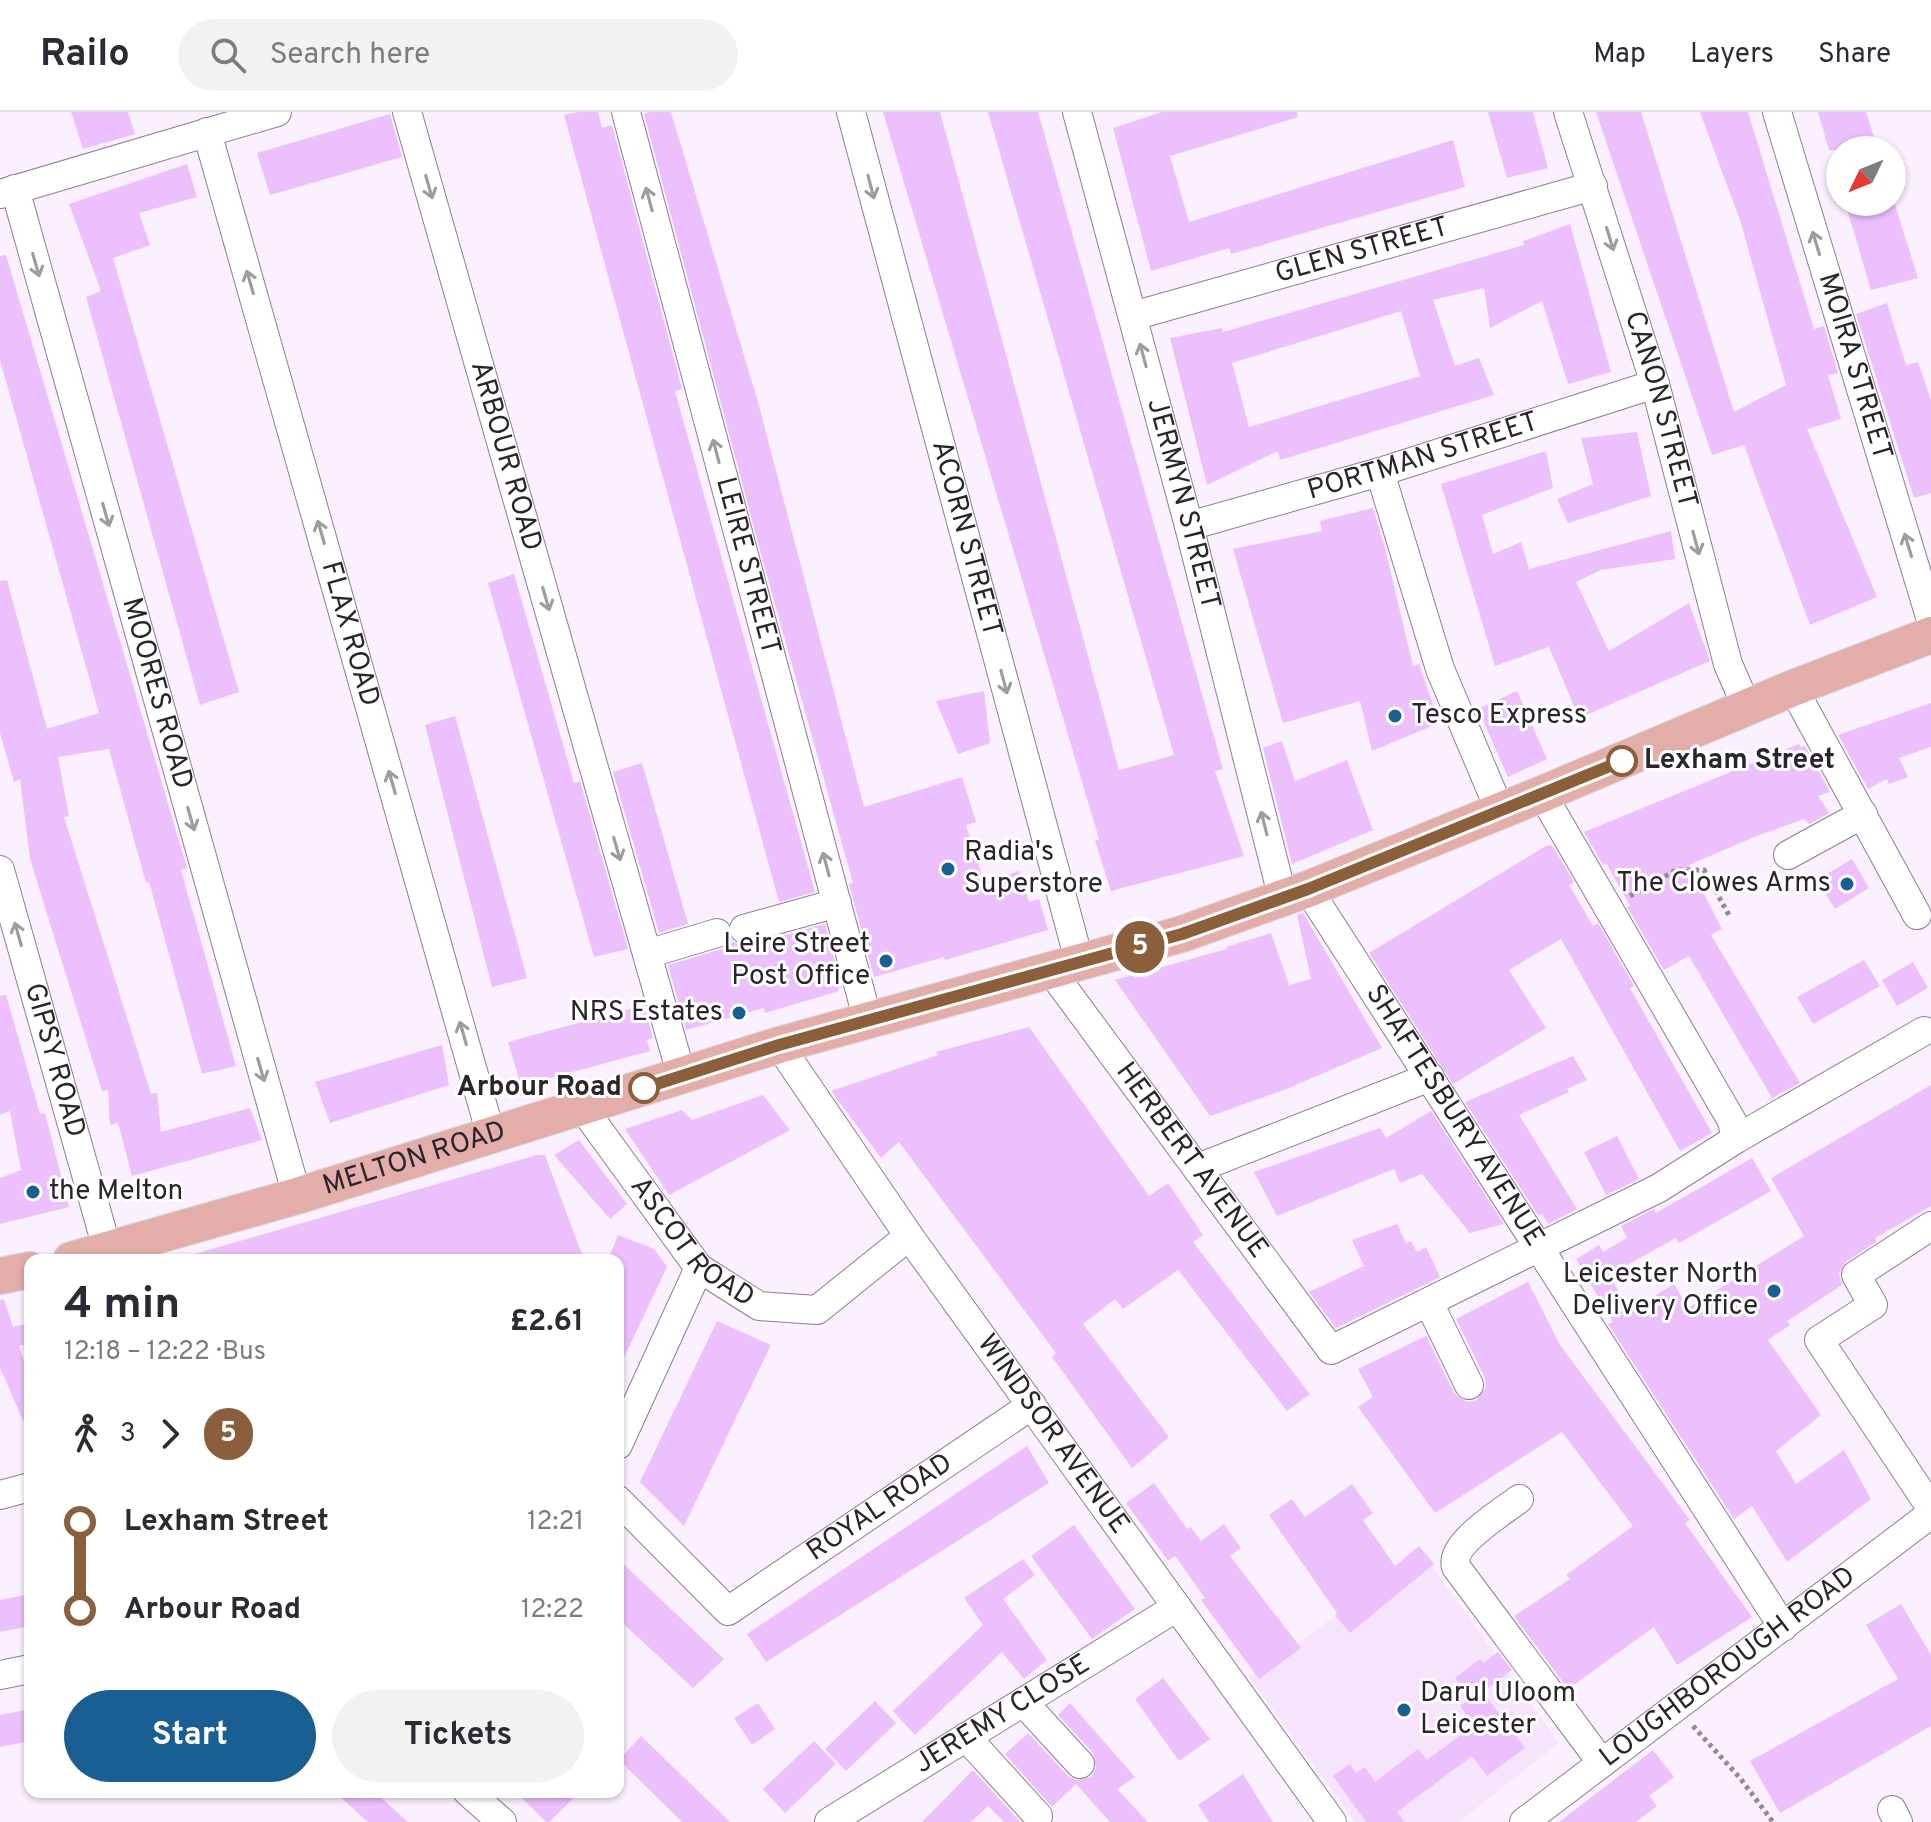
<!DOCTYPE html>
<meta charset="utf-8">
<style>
body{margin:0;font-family:Overpass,sans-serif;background:#f2f2f3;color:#2b2b33;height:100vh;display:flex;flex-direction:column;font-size:30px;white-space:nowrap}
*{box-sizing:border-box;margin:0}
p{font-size:26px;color:#7c7c81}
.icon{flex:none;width:44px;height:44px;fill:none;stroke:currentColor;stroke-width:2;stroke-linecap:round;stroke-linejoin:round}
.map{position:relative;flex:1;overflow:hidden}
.panel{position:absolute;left:24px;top:1142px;width:600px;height:544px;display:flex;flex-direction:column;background:#fff;border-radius:16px;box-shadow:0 2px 6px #0004}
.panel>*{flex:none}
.badge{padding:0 16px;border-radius:26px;font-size:28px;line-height:52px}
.needle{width:52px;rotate:227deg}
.controls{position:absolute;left:1826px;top:24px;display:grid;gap:16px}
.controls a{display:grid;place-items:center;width:80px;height:80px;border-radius:50%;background:#fff;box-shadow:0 2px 6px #0004;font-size:40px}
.map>.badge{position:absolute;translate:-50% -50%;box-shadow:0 0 0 4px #fff}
.legs{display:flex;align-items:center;gap:12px;height:88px;padding:0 40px;font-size:26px}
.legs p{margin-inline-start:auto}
.head{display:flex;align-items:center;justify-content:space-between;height:136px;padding:0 40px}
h1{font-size:44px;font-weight:700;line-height:60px}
.button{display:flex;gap:16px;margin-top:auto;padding:16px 40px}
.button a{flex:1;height:92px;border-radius:48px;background:#195f94;color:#fff;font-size:32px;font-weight:700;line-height:92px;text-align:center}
.button a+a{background:#f2f2f3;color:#2b2b33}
ul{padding:0 40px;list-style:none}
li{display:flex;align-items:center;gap:28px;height:88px;font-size:30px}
li i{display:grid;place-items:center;width:12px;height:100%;margin:0 10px;background:currentColor}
li i::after{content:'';width:20px;height:20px;margin:-10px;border:6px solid;border-radius:50%;background:#fff}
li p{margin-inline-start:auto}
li:first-child i{background:linear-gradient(#0000 50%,currentColor 0)}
li:last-child i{background:linear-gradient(currentColor 50%,#0000 0)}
header{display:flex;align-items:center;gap:48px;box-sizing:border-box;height:112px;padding:0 40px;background:#fff;border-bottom:2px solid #e1e1e2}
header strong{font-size:38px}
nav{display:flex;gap:44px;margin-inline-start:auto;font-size:28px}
.search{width:560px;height:72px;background:#f2f2f3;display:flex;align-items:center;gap:20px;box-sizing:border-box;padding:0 28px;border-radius:44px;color:#7c7c81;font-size:30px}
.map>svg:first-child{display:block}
.built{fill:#f5e4fc}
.building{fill:#ecbffd;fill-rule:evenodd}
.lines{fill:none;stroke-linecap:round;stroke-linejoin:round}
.minor-casing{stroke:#8d7e93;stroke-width:30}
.major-casing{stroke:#d9d8d9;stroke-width:38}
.path{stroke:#928a95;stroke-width:5;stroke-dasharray:4 4;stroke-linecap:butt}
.minor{stroke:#fff;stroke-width:28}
.major{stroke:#e3aeaa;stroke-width:36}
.oneway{stroke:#9f9ca0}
.line-1-casing{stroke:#fff;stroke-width:18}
.line-1{stroke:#8b5e3c;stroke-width:12}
.poi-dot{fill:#195f94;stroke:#fff;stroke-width:3}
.stop-1-dot{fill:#fff;stroke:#8b5e3c;stroke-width:4}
.labels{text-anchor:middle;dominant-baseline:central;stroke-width:6;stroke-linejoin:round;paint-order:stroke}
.street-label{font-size:28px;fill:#2a242c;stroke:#fff}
.poi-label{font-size:28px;fill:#2a242c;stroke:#fff;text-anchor:start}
.stop-label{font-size:28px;font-weight:bold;fill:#2a242c;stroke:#fff;text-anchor:start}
</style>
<header>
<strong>Railo</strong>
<div class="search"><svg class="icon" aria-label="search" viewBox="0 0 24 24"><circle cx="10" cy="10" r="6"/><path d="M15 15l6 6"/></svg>Search here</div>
<nav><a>Map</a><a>Layers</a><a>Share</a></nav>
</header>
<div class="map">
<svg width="1931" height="1710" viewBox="0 0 1931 1710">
<rect width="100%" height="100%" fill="#fbf0ff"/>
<!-- built -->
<path class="built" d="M1426,1446L1559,1631L1459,1710H1355L1249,1565L1337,1503Z"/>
<!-- building -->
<path class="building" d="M71,0H128L135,22L83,37Z
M578,0H598L602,16L612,13L682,277L675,279L815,780L779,790L564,3Z
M650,0H671L758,290L864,695L962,665L976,710L966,713L984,770L1019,759L1029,790L1039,787L1048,818L945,848L944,845L874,865L849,772L853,771L761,442L644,2Z
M883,0H940L1119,658L1174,643L988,0H1038L1223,657L1215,659L1244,744L1111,779L1095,729L1099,727Z
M1162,0H1297L1298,5L1170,44L1189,110L1453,28L1465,75L1231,142L1229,136L1151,159L1113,16Z
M1488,0H1533L1548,56L1507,66Z
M1596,0H1641L1734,300L1786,273L1741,111L1700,0H1748L1814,217L1824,214L1838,261L1828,263L1841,307L1807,317L1877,485L1810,513L1744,333L1712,343Z
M1818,0H1866L1878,38H1829Z
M390,2L402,45L270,83L257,41Z
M187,52L197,85L139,101L150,133L113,146L239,580L200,593L86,185L101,179L69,92Z
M1845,90H1894L1918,166L1871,178Z
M1570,112L1611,260L1568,272L1542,189L1490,216L1484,176L1433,188L1455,254L1479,246L1494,283L1280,348L1278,339L1207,373L1170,226L1222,216L1223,220L1524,133L1523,129ZM1401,199L1420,264L1249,315L1232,251Z
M6,143L187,756L181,758L236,954L202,962L149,770L146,771L109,637L58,645L69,704L64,705L151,982L157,981L161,1020L250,996L262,1028L132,1064L118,1011L110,1013L108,978L102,979L30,747L20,667L14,670L0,621V469L7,468L47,617L99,601L0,248V144Z
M1887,191L1906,253L1918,250L1931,288V381L1914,386L1856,202Z
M1637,320L1651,384L1568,411L1557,387L1593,372L1581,326Z
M1546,339L1553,376L1482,403L1493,442L1521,430L1529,457L1671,419L1675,447L1601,458L1576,470L1609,539L1689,491L1710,549L1579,606L1549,535L1495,554L1441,372Z
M1373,396L1385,436L1413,554L1419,552L1439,611L1372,639L1360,589L1283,611L1233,437L1322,419L1320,409Z
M514,462L574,671L580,669L628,837L594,845L488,471Z
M984,579L990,631L958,642L936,589Z
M1517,579L1547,647L1508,665L1478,597Z
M1931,591V635L1899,646L1908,665L1889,672L1887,667L1868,677L1838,623Z
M455,604L527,866L492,875L425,613Z
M1282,629L1295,669L1347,648L1373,718L1292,752L1263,636Z
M1799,632L1801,635L1805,634L1830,680L1818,684L1829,701L1809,712L1804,707L1754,725L1689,753L1722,817L1711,823L1800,971L1772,986L1689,844L1664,858L1627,795L1630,794L1606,751L1603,753L1584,720Z
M642,651L688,812L659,821L613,660Z
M1552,733L1574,770L1569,773L1593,814L1598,811L1634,874L1630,876L1712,1021L1680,1039L1561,827L1509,858L1546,916L1453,972L1369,841L1546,734Z
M1852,747L1869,776L1835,797L1817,768Z
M1303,801L1382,936L1284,978L1210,1004L1115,868L1227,837L1226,835L1271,821L1289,873L1311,867L1297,803Z
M825,812L842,876H838L839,879L765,901L764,896L686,918L668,853L722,837L732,829L739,833H749Z
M1864,848L1880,874L1813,912L1797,885Z
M1913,850L1928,876L1897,894L1882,868Z
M6,883L40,1002L45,1001L69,1095L0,1112V1066L21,1058L10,999L0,1003V884Z
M644,893L653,926L647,928L650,939L521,974L508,930Z
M1029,915L1149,1084L1168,1071L1203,1123L1193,1130L1310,1282L1287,1299L1178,1158L1123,1197L1115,1187L1083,1212L1169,1325L1132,1356L1052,1245L1056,1241L899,1030L881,1046L831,979L938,943L936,940Z
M442,933L449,973L330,1011L315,970Z
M1573,944L1587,968L1567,977L1569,980L1519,1003L1577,1097L1548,1112L1542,1102L1538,1103L1465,990Z
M1931,973V1094L1875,1126L1877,1129L1847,1149L1839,1162L1842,1173L1787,1209L1790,1213L1768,1228L1821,1303L1776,1339L1796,1372L1844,1338L1871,1387L1787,1450L1752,1394L1734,1407L1608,1212L1613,1210L1576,1147L1599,1133L1603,1140L1627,1126L1621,1114L1654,1097L1656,1101L1752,1046L1771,1079L1679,1131L1676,1126L1609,1163L1630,1199L1674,1172L1688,1196L1804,1124L1771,1066Z
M763,983L790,1018L669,1083L625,1017L682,998L692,1008Z
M1431,999L1504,1112L1470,1121L1422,1062L1400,1071L1394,1057L1277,1104L1254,1060L1380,1016L1386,1026Z
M1617,1024L1639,1067L1606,1083L1584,1040Z
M579,1028L627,1092L610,1107L554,1043Z
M537,1043H545L584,1148H196L195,1142Z
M1397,1112L1406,1131L1411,1129L1417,1140L1426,1135L1440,1165L1336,1216L1309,1180L1364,1154L1352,1128Z
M618,1123L654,1137L667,1155L618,1258V1148H608Z
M1528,1170L1560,1233L1690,1408L1685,1411L1752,1505L1677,1553L1654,1515L1568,1577L1514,1504L1570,1467L1566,1463L1633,1414L1562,1320L1435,1401L1358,1295L1373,1285L1358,1257L1426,1224L1454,1281L1467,1290L1477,1288L1486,1275L1485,1266L1456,1207Z
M4,1187L13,1215L30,1211V1231L19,1234L30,1267V1324L0,1256V1188Z
M717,1209L771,1233L684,1414L640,1370Z
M1027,1334L1049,1371L766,1550L747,1522Z
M1154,1371L1187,1417L1191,1415L1201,1429L1224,1412L1241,1436L1230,1444L1301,1536L1259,1567L1201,1488L1205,1486L1175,1444L1168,1449L1126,1391Z
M1352,1372L1373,1401L1363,1408L1395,1454L1419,1434L1434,1452L1350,1521L1335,1503L1337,1501L1269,1403L1292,1387L1305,1405Z
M1074,1413L1135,1497L1092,1527L1031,1444Z
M618,1447L724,1547L693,1576L618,1507Z
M1023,1447L1035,1463L1003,1487L1047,1548L1024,1567L1002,1540L915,1623L893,1599L983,1513L964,1486Z
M30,1482V1514L0,1520V1488Z
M1901,1492L1931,1543V1614L1780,1701L1750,1649L1898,1567L1866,1513Z
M1498,1540L1512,1558L1483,1580L1525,1636L1487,1664L1472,1644L1397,1700L1405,1710H1366L1333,1664L1350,1652L1356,1661L1365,1655L1375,1670L1418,1637L1427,1648L1474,1613L1460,1594L1470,1587L1455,1566L1480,1547L1483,1551Z
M1163,1566L1210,1627L1179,1649L1135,1587Z
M875,1589L896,1611L846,1659L825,1637Z
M758,1591L775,1617L752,1633L734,1606Z
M1070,1591L1135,1665L1117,1677L1148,1710H1110L1076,1672L1052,1695L1005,1642L1028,1621L1068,1664L1076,1668L1091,1665L1096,1656L1093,1641L1058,1603Z
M30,1597V1629L0,1635V1603Z
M641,1624L730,1710H682L619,1648Z
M814,1629L836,1652L785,1701L763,1677Z
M1653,1638L1674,1665L1649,1684L1657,1694L1636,1710H1559Z
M973,1658L1020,1710H1004L988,1694L971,1710H922Z
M1243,1662L1273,1710H1209L1198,1693Z
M335,1680H375L408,1710H368Z
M516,1680H580L549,1710H546Z"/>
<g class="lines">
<!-- minor casing -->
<g class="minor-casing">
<g id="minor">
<path id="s1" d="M407,0L682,965"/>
<path id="s2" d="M626,0L868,909"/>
<path id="s3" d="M851,0L1080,852"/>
<path id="s4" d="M1077,0L1189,414L1283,787"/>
<path id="s5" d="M1568,0L1655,272L1728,552L1747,596"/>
<path id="s6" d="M1777,0L1931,508"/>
<path id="s7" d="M207,20L491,1023"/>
<path id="s8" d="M15,77L297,1084"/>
<path d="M0,82L277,0"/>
<path id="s9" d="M1133,204L1593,74"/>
<path d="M1380,360L1440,557L1500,699"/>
<path id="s10" d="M1189,414L1380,360L1655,272"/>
<path d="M1793,576L1917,803"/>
<path d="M1542,682L1732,1009L1736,1027"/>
<path d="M1788,743L1863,702"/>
<path id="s11" d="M0,758L108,1140"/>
<path id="s12" d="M1308,777L1783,1515"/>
<path d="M744,817L837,791"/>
<path d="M647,842L717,821"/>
<path id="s13" d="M1051,859L1331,1238L1659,1076L1736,1027L1924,919"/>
<path id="s14" d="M779,933L909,1124L1332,1710"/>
<path id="s15" d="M582,995L699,1156L759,1194L817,1198L909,1124"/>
<path d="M1198,1056L1430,965"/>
<path d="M1931,1114L1856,1163L1873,1193L1819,1228L1931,1396"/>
<path d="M1429,1191L1469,1273"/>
<path d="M618,1333L699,1156"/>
<path d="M0,1383L30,1375"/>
<path d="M1519,1387C1501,1401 1449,1432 1456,1455L1602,1651"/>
<path id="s16" d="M618,1388L728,1499L1032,1293"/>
<path d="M0,1563L30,1557"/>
<path d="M1023,1590L1080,1652"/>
<path d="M966,1625L1038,1704"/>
<path d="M468,1680L502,1710"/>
<path d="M1892,1698L1898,1710"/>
<path id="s17" d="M829,1710L1177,1495"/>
<path id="s18" d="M1524,1710L1931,1402"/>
</g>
</g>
<!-- major casing -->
<g class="major-casing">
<g id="major">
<path id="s19" d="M71,1148L297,1084L779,933L1182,822L1308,777L1542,682L1793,576L1931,523"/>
<path d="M0,1164L30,1158"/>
</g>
</g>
<!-- path -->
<path class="path" d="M1630,784L1676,758H1704L1730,805
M1693,1614L1740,1666L1773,1710"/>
<!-- minor -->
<use href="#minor" class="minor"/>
<!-- major -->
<use href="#major" class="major"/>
</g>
<!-- one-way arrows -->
<defs><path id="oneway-shaft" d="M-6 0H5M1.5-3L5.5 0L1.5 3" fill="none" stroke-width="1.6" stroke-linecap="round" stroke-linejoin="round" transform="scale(2)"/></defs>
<g class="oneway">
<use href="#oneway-shaft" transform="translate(429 75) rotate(74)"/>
<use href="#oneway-shaft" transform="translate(871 75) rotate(75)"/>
<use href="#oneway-shaft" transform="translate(649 87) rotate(-105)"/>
<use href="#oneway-shaft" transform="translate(1610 127) rotate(73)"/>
<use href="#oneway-shaft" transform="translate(1816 131) rotate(-107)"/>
<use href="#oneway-shaft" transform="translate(36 153) rotate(74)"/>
<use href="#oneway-shaft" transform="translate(250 170) rotate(-106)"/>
<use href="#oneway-shaft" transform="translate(1143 243) rotate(-105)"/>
<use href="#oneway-shaft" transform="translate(716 339) rotate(-105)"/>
<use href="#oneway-shaft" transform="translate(106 403) rotate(74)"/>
<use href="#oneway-shaft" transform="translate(321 420) rotate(-106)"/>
<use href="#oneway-shaft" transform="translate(1696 431) rotate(75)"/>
<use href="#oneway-shaft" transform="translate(1908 433) rotate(-107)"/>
<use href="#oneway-shaft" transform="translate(546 487) rotate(74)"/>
<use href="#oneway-shaft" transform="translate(1004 570) rotate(75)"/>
<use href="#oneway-shaft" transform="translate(392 670) rotate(-106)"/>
<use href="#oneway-shaft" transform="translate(191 707) rotate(74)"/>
<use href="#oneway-shaft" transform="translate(1264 711) rotate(-104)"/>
<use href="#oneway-shaft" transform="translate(617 737) rotate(74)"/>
<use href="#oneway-shaft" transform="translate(826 752) rotate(-105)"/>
<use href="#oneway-shaft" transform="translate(18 822) rotate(-106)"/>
<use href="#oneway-shaft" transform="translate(463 921) rotate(-106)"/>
<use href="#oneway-shaft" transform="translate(261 958) rotate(74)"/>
</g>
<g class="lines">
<!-- line-1 casing -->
<g class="line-1-casing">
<path id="line-1" d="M644,976L779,933L1182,822L1308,777L1622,649"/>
</g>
<!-- line-1 -->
<use href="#line-1" class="line-1"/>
</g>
<!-- markers -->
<g class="poi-dot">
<circle cx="1395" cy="604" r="8"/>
<circle cx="948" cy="757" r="8"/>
<circle cx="1847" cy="772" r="8"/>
<circle cx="886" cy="849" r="8"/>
<circle cx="739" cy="901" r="8"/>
<circle cx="33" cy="1080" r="8"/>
<circle cx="1774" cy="1179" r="8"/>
<circle cx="1404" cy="1598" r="8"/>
</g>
<g class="stop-1-dot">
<circle cx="1622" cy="649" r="14"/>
<circle cx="644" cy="976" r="14"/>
</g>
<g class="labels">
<!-- street labels -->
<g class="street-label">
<text stroke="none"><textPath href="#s9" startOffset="238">GLEN STREET</textPath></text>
<text stroke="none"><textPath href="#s6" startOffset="266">MOIRA STREET</textPath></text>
<text stroke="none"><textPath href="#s5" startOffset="312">CANON STREET</textPath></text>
<text stroke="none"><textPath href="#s1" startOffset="358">ARBOUR ROAD</textPath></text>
<text stroke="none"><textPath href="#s10" startOffset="244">PORTMAN STREET</textPath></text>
<text stroke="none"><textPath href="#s4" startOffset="406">JERMYN STREET</textPath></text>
<text stroke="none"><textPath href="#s3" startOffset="442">ACORN STREET</textPath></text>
<text stroke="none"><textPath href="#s2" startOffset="470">LEIRE STREET</textPath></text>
<text stroke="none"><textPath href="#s7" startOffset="522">FLAX ROAD</textPath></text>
<text stroke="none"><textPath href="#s8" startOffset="524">MOORES ROAD</textPath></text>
<text stroke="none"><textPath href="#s11" startOffset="198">GIPSY ROAD</textPath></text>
<text stroke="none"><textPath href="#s12" startOffset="270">SHAFTESBURY AVENUE</textPath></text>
<text stroke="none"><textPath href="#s19" startOffset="358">MELTON ROAD</textPath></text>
<text stroke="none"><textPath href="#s13" startOffset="236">HERBERT AVENUE</textPath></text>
<text stroke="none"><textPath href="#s15" startOffset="176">ASCOT ROAD</textPath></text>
<text stroke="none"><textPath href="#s14" startOffset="476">WINDSOR AVENUE</textPath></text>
<text stroke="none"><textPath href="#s16" startOffset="340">ROYAL ROAD</textPath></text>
<text stroke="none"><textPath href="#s18" startOffset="256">LOUGHBOROUGH ROAD</textPath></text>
<text stroke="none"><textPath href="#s17" startOffset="204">JEREMY CLOSE</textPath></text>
</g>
<!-- poi labels -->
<g class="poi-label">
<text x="1411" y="604">Tesco Express</text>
<text x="964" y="741">Radia's<tspan x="964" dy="32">Superstore</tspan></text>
<text x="1831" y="772" text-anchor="end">The Clowes Arms</text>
<text x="870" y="833" text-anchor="end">Leire Street<tspan x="870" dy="32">Post Office</tspan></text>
<text x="723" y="901" text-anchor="end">NRS Estates</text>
<text x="49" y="1080">the Melton</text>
<text x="1758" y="1163" text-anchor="end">Leicester North<tspan x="1758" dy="32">Delivery Office</tspan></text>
<text x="1420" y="1582">Darul Uloom<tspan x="1420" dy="32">Leicester</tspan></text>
</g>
<!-- stop labels -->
<g class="stop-label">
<text x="1644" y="649">Lexham Street</text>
<text x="622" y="976" text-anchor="end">Arbour Road</text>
</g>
</g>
</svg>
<div class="controls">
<a><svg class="needle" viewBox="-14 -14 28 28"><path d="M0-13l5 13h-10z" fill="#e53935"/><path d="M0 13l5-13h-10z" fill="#7c7c81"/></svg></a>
</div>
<b class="badge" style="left:1140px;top:835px;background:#8b5e3c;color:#fff">5</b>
<section class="panel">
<div class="head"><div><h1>4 min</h1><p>12:18 – 12:22 · Bus</p></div><b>£2.61</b></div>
<div class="legs"><svg class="icon" aria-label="walk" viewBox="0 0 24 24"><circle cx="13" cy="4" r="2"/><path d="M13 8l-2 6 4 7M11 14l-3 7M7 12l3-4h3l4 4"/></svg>3<svg class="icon" aria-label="forward" viewBox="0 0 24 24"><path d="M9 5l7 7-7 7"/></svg><b class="badge" style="background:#8b5e3c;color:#fff">5</b></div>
<ul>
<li><i style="color:#8b5e3c"></i><b>Lexham Street</b><p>12:21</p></li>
<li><i style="color:#8b5e3c"></i><b>Arbour Road</b><p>12:22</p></li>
</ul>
<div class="button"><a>Start</a><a>Tickets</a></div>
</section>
</div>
